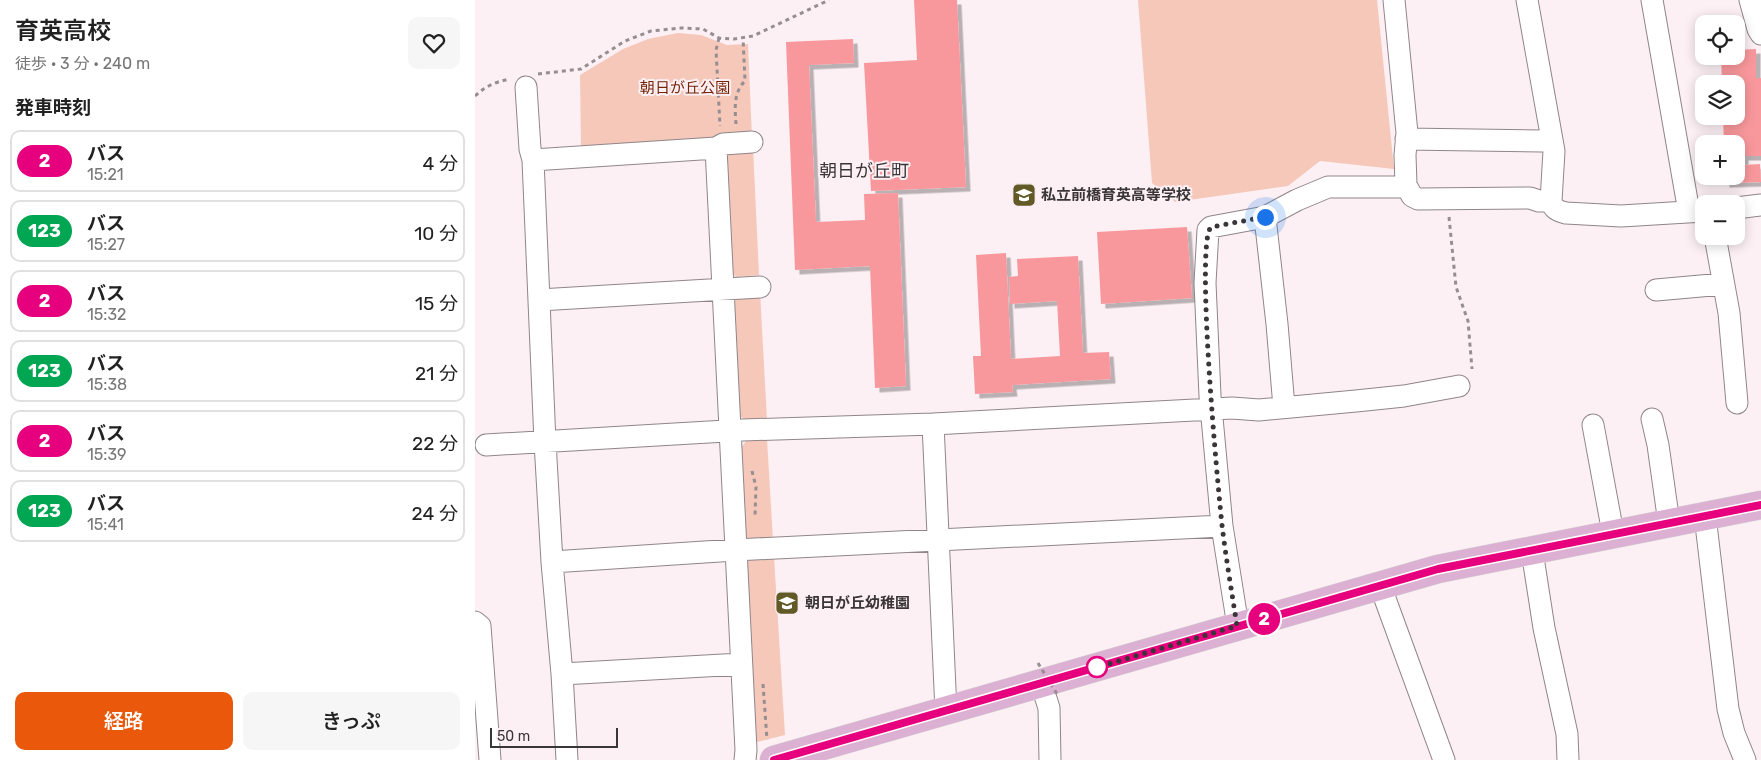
<!DOCTYPE html>
<html lang="ja">
<meta charset="utf-8">
<style>
body{margin:0;font-family:Rubik,"Noto Sans JP",sans-serif;background:#f6f6f6;color:#222;height:100vh;display:flex;flex-direction:column;font-size:19px;white-space:nowrap}
*{box-sizing:border-box;margin:0}
p{font-size:16px;color:#767676}
.icon{flex:none;width:28px;height:28px;fill:none;stroke:currentColor;stroke-width:2;stroke-linecap:round;stroke-linejoin:round}
.map{position:relative;flex:1;overflow:hidden}
.panel{display:flex;flex-direction:column;background:#fff;width:475px}
.panel>*{flex:none}
.badge{padding:0 10px;border-radius:16px;font-size:18px;line-height:32px}
.tools{position:absolute;left:1220px;top:15px;display:grid;gap:10px}
.tools a{display:grid;place-items:center;width:50px;height:50px;border-radius:10px;background:#fff;box-shadow:0 2px 12px #0003;font-size:25px}
.scale{position:absolute;left:15px;bottom:12px;width:128px;box-sizing:border-box;padding-left:5px;border:2px solid #3a3637;border-top:0;font-size:14px;line-height:18px;white-space:nowrap;color:#3a3637;-webkit-text-stroke:4px #fcf0f4;paint-order:stroke}
.you{position:absolute;width:25px;height:25px;margin:-12px;border:4px solid #fff;border-radius:50%;background:#1a73e8;box-shadow:0 0 0 8px #1a73e833}
.map>.badge{position:absolute;translate:-50% -50%;box-shadow:0 0 0 2px #fff}
h2{padding:0 15px;font-size:19px;line-height:45px}
.round{display:grid;place-items:center;flex:none;width:52px;height:52px;border-radius:10px;background:#f6f6f6}
.overview{display:flex;align-items:center;justify-content:space-between;height:85px;padding:0 15px}
h1{font-size:24px;font-weight:600;line-height:38px}
.action{display:flex;gap:10px;margin-top:auto;padding:10px 15px}
.action a{flex:1;height:58px;border-radius:10px;background:#ea580c;color:#fff;font-size:20px;font-weight:600;line-height:58px;text-align:center}
.action a+a{background:#f6f6f6;color:#222}
ul{padding:0;list-style:none}
li{display:flex;align-items:center;gap:15px;height:62px;margin:0 10px 8px;padding:0 5px;border:2px solid #e0e0e0;border-radius:10px}
li div{flex:1}
li b{display:block;font-size:19px}
li em{font-style:normal}
li .badge{min-width:55px;font-weight:700;text-align:center}
main{display:flex;flex:1;min-height:0}
.map>svg:first-child{display:block}
.green{fill:#f5c8ba}
.building{fill:#f9989c;filter:url(#shadow)}
.lines{fill:none;stroke-linecap:round;stroke-linejoin:round}
.minor-casing{stroke:#908589;stroke-width:23}
.major-casing{stroke:#d4d3d3;stroke-width:29}
.path{stroke:#968e90;stroke-width:3;stroke-dasharray:4 4;stroke-linecap:butt}
.minor{stroke:#fff;stroke-width:21}
.major{stroke:#dbb0d2;stroke-width:28}
.path-bridge{stroke:#968e90;stroke-width:3;stroke-dasharray:4 4;stroke-linecap:butt}
.line-casing{stroke:#fff;stroke-width:11}
.line{stroke:#e6007e;stroke-width:8}
.walk{stroke:#3a3637;stroke-width:5;stroke-dasharray:0 9}
.stop-dot{fill:#fff;stroke:#e6007e;stroke-width:2.5}
.labels{text-anchor:middle;dominant-baseline:central;stroke-width:4;stroke-linejoin:round;paint-order:stroke}
.park-label{font-size:15px;fill:#742407;stroke:#fcf0f4}
.poi-label{font-size:15px;font-weight:bold;fill:#3a3637;stroke:#fcf0f4;text-anchor:start}
.quarter-label{font-size:18px;fill:#3a3637;stroke:#fcf0f4}
</style>
<main>
<section class="panel">
<div class="overview"><div><h1>育英高校</h1><p>徒歩 · 3 分 · 240 m</p></div><a class="round"><svg class="icon" aria-label="heart" viewBox="0 0 24 24"><path d="M12 20l-8-8c-3-5 5-10 8-4 3-6 11-1 8 4z"/></svg></a></div>
<h2>発車時刻</h2>
<ul>
<li><span class="badge" style="background:#e6007e;color:#fff">2</span><div><b>バス</b><p>15:21</p></div><em>4 分</em></li>
<li><span class="badge" style="background:#00a651;color:#fff">123</span><div><b>バス</b><p>15:27</p></div><em>10 分</em></li>
<li><span class="badge" style="background:#e6007e;color:#fff">2</span><div><b>バス</b><p>15:32</p></div><em>15 分</em></li>
<li><span class="badge" style="background:#00a651;color:#fff">123</span><div><b>バス</b><p>15:38</p></div><em>21 分</em></li>
<li><span class="badge" style="background:#e6007e;color:#fff">2</span><div><b>バス</b><p>15:39</p></div><em>22 分</em></li>
<li><span class="badge" style="background:#00a651;color:#fff">123</span><div><b>バス</b><p>15:41</p></div><em>24 分</em></li>
</ul>
<div class="action"><a>経路</a><a>きっぷ</a></div>
</section>
<div class="map">
<svg width="1286" height="760" viewBox="0 0 1286 760">
<defs>
<filter id="shadow"><feDropShadow dx="4.5" dy="4.5" stdDeviation="0" flood-color="#0004"/></filter>
</defs>
<rect width="100%" height="100%" fill="#fcf0f4"/>
<!-- green -->
<path class="green" d="M663,0H902L919,169L845,161L813,186L700,202L677,183Z
M203,33L226,35L252,45L273,44L277,138L106,147L105,75L148,49L173,39Z
M278,148L284,275L261,277L256,272L250,155L254,150Z
M285,292L292,420H271L263,415L257,301L261,294Z
M292,439L298,540L275,542L269,535L265,449L272,440Z
M275,557H299L310,735L278,743L268,565Z"/>
<!-- building -->
<path class="building" d="M439,0H482L491,187L396,191L389,63L442,60Z
M378,39L379,63L334,65L341,222L390,220L389,194L423,193L431,386L400,388L395,266L320,270L311,42Z
M1281,49V78H1286V156H1269V165L1285,164L1286,182L1250,183V176H1261V144H1249L1248,116H1261V84H1247L1246,56H1261V50Z
M712,227L717,298L626,304L622,232Z
M531,253L536,359L585,356L582,301L535,304L534,277L543,276L542,259L603,256L608,353L634,352L636,379L537,385L538,392L500,394L498,356H506L501,255Z"/>
<g class="lines">
<!-- minor casing -->
<g class="minor-casing">
<path id="minor" d="M1052,0L1079,151L1076,201C1078,209 1083,211 1091,213L1146,216L1229,211
M1177,0L1214,212
M1275,0L1283,29L1286,34
M51,87L55,149L58,160L70,442L77,562L87,674L92,760
M931,139L1067,141L1076,140
M241,148L248,144L277,142
M58,160L241,148L271,750L270,760
M931,185L937,196L943,199L1055,198L1064,201H1076
M1261,208L1286,205
M790,217L802,324L809,407
M1240,236L1254,313L1262,403
M1181,290L1248,284
M64,300L285,287
M1177,419L1183,445L1194,523
M458,424L471,711
M1118,425L1138,533
M11,445L268,430L458,424L757,408L784,410L881,401L929,396L984,386
M1230,516L1253,709L1259,733L1270,760
M1057,551L1069,628L1092,734L1093,760
M77,562L260,550L747,526
M905,585L969,760
M0,622L5,626L15,760
M763,626L747,526L735,396L730,283L733,230L736,227L790,217L822,200L853,187H927L931,185L930,155L932,133L919,0
M87,674L266,664
M566,683L574,708L575,760"/>
</g>
<!-- major casing -->
<g class="major-casing">
<path id="major" d="M299,760L963,569L1286,505"/>
</g>
<!-- path -->
<path class="path" d="M244,38L241,50L245,126
M63,74L106,69L150,41L176,31L206,28L228,29L244,38L259,39L278,36L354,0
M0,96C11,86 20,82 35,79
M261,124C260,109 258,93 270,81L268,38
M974,217L981,287L993,321L997,369
M277,471L281,487L280,516
M288,684L292,740"/>
<!-- minor -->
<use href="#minor" class="minor"/>
<!-- major -->
<use href="#major" class="major"/>
<!-- path-bridge -->
<path class="path-bridge" d="M563,663L582,694"/>
</g>
<g class="lines">
<!-- line casing -->
<g class="line-casing">
<path id="line" d="M299,760L963,569L1286,505"/>
</g>
<!-- line -->
<use href="#line" class="line"/>
<!-- walk -->
<path class="walk" d="M622,667L620,668L762,626C757,593 751,559 747,525C743,488 720,243 736,227L790,217"/>
</g>
<!-- icons -->
<defs>
<g id="school-square" transform="scale(1.25)"><rect x="-9" y="-9" width="18" height="18" rx="4" fill="#615a26" stroke="#fcf0f4"/><path d="M0-5L7-2L0 1L-7-2ZM-4 1L0 2.5L4 1V4Q0 6-4 4Z" fill="#fff"/></g>
</defs>
<g fill-rule="evenodd">
<use href="#school-square" x="549" y="195"/>
<use href="#school-square" x="312" y="603"/>
</g>
<!-- markers -->
<circle class="stop-dot" cx="622" cy="667" r="10"/>
<g class="labels">
<!-- park labels -->
<g class="park-label">
<text x="210" y="88">朝日が丘公園</text>
</g>
<!-- poi labels -->
<g class="poi-label">
<text x="566" y="195">私立前橋育英高等学校</text>
<text x="330" y="603">朝日が丘幼稚園</text>
</g>
<!-- quarter labels -->
<g class="quarter-label">
<text x="389" y="171">朝日が丘町</text>
</g>
</g>
</svg>
<div class="tools">
<a><svg class="icon" aria-label="locate" viewBox="0 0 24 24"><circle cx="12" cy="12" r="6"/><path d="M12 2v4M12 18v4M2 12h4M18 12h4"/></svg></a>
<a><svg class="icon" aria-label="layers" viewBox="0 0 24 24"><path d="M12 4l9 5-9 5-9-5zM3 14l9 5 9-5"/></svg></a>
<a>+</a>
<a>−</a>
</div>
<div class="scale">50 m</div>
<div class="you" style="left:790px;top:217px"></div>
<b class="badge" style="left:789px;top:619px;background:#e6007e;color:#fff">2</b>
</div>
</main>
